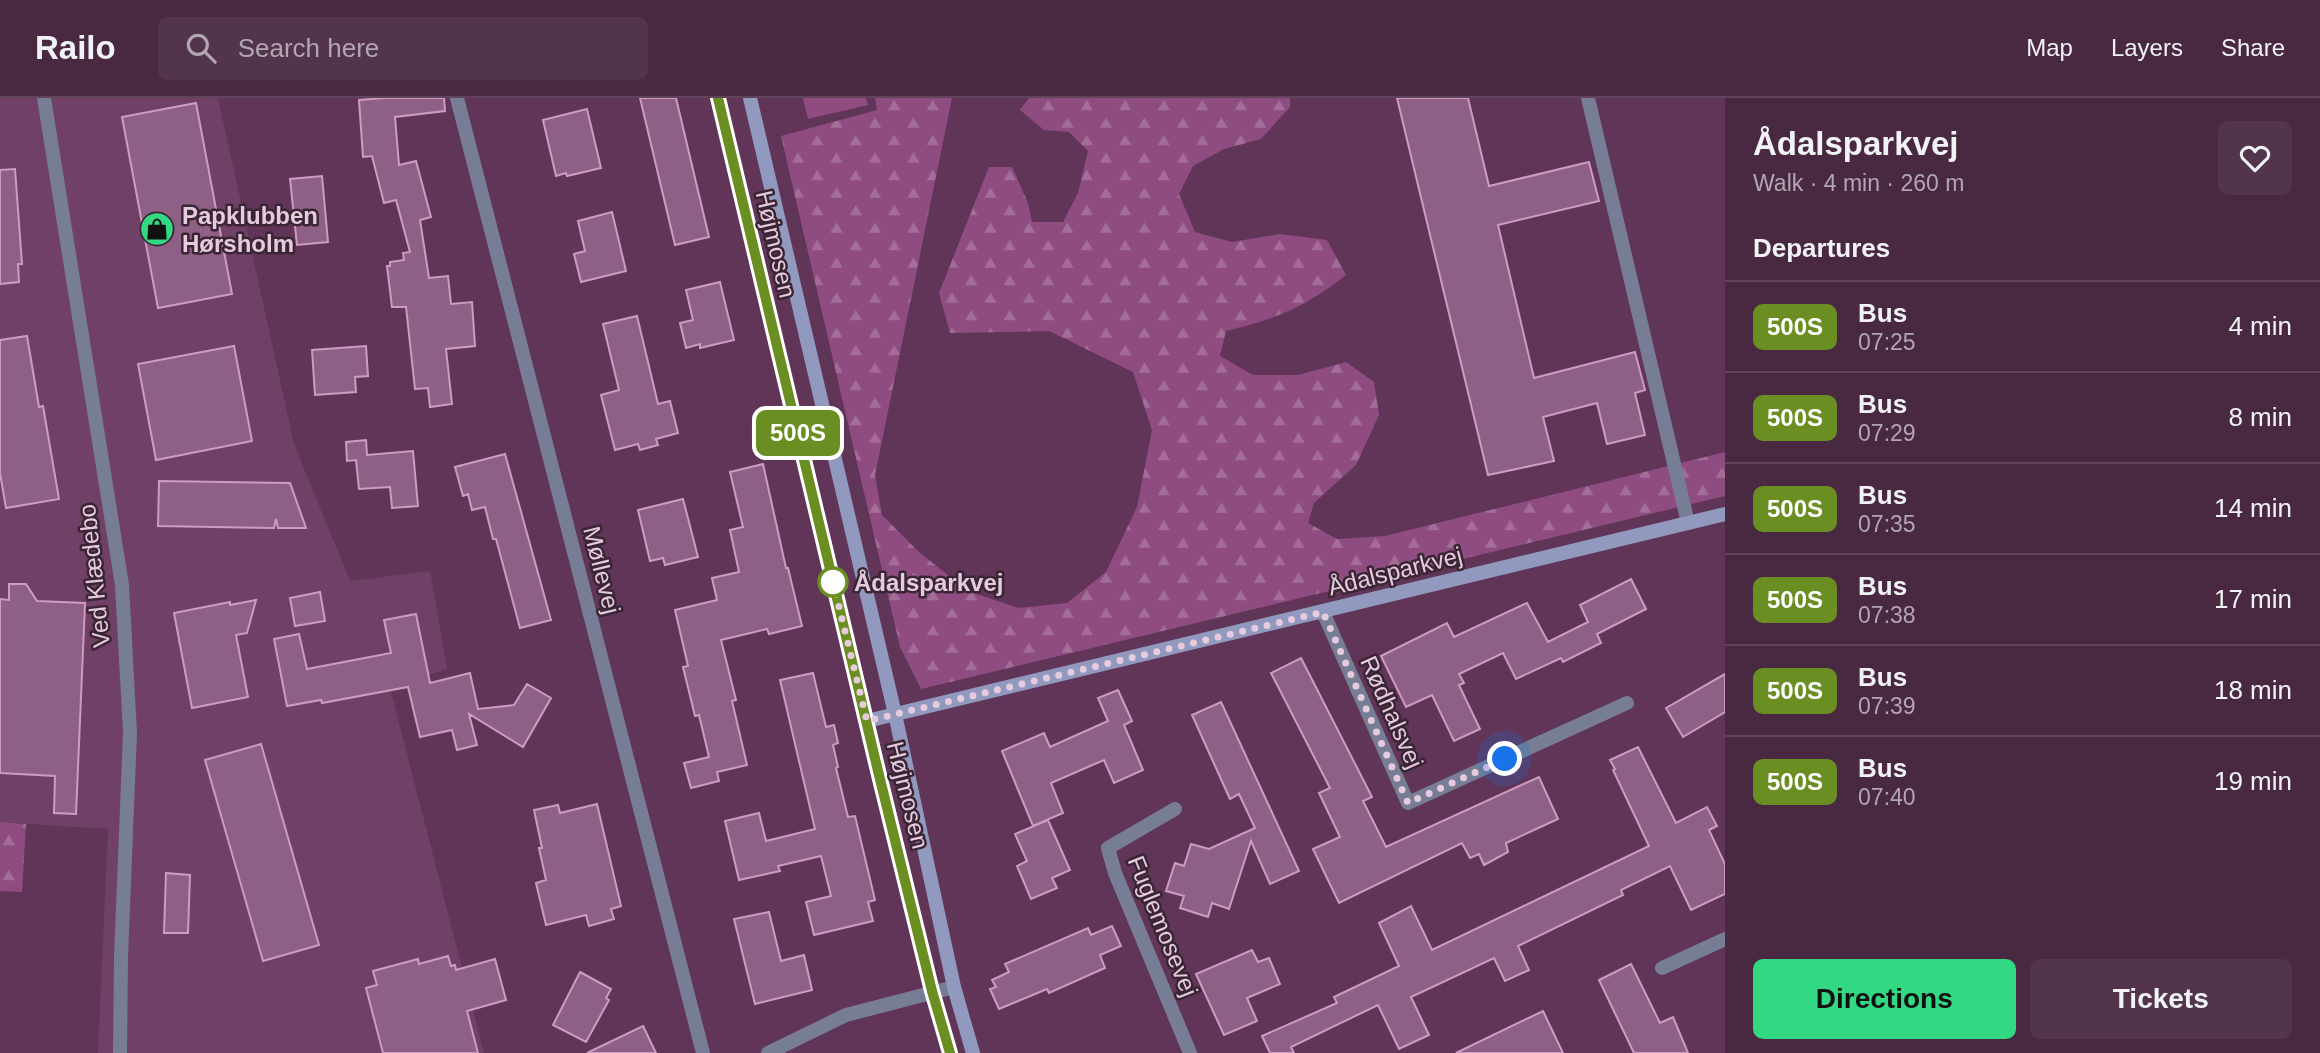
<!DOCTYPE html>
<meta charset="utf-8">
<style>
body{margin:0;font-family:Arial,sans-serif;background:#53344d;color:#f1f3f6;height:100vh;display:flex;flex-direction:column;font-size:26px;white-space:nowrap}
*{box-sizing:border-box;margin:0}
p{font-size:23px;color:#b1a6b2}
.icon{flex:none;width:38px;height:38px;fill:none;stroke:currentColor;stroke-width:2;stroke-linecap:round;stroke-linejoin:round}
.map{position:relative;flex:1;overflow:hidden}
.panel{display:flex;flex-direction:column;background:#492842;width:595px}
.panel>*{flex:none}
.badge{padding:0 14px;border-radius:10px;font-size:24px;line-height:46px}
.you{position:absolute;width:35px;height:35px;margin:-18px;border:5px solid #fff;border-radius:50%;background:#1a73e8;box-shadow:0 0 0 10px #1a73e833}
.map>.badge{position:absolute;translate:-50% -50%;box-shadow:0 0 0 4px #fff}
h2{padding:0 28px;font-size:26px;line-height:63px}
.round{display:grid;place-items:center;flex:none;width:74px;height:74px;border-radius:10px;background:#53344d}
.headline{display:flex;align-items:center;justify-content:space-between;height:119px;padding:0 28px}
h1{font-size:33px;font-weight:700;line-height:52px}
.action{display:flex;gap:14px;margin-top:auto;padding:14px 28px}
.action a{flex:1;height:80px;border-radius:10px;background:#32d882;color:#111;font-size:28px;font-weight:700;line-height:80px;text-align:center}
.action a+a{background:#53344d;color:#f1f3f6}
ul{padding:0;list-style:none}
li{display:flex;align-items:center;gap:21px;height:91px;padding:0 28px;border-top:2px solid #61445b}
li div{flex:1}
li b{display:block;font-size:26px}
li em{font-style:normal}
li .badge{min-width:77px;font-weight:700;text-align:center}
header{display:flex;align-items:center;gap:42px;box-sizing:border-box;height:98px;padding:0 35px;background:#492842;border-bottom:2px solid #61445b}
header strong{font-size:33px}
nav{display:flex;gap:38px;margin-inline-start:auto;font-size:24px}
.search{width:490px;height:63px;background:#53344d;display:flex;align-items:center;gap:18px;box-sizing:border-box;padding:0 24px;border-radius:10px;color:#b1a6b2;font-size:26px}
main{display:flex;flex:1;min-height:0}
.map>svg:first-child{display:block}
.built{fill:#714067}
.forest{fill:url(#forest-firs)}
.park{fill:#8e4c81}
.building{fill:#8f6085;stroke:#ce9bc2;stroke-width:2}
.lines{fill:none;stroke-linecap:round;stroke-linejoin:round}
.street{stroke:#777d94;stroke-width:14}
.secondary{stroke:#919abe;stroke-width:14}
.line-casing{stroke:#fff;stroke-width:16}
.line{stroke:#6b8e23;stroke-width:10}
.walk{stroke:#e6cbdf;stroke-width:7;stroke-dasharray:0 12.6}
.stop-dot{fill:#fff;stroke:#6b8e23;stroke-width:3.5}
.labels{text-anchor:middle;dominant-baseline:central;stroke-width:5;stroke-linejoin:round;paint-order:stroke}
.poi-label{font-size:24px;font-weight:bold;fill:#e6cbdf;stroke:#3a2535;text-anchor:start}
.street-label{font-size:24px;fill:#e6cbdf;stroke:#3a2535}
.stop-label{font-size:24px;font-weight:bold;fill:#e6cbdf;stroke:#3a2535;text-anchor:start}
</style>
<header>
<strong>Railo</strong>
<div class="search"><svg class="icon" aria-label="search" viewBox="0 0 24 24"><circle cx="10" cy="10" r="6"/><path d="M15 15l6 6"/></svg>Search here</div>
<nav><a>Map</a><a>Layers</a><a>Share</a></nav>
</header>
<main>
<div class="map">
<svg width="1725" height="955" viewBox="0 0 1725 955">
<defs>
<pattern id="forest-firs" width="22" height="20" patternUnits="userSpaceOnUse" patternTransform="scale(1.75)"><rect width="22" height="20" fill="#8e4c81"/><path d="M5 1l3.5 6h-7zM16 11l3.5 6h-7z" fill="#a36d98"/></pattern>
</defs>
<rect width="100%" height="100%" fill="#613558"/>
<!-- built -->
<path class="built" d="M0,0H218L294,346L350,483L430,473L447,571L390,590L484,955H98L108,731L0,724Z"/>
<!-- forest -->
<path class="forest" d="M875,0H952L875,377L882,417L919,454L968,493L1018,510L1067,505L1106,474L1137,409L1152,332L1133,274L1049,233L950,235L939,195L989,69H1012L1028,105L1032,124H1063L1078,95L1088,53L1069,34L1044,32L1020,12L1029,0H1290V9L1261,41L1224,51L1193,68L1179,96L1195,134L1232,144L1280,136L1327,142L1346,177C1304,210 1278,220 1226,233L1220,258L1253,277H1298L1346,264L1374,284L1379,317L1356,367L1314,405L1308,425L1337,441L1385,438L1725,354V398L921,591L900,549L781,38L877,12Z
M0,724L26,726L22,794L0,793Z"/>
<!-- park -->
<path class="park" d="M803,0H866L868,7L808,21Z"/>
<!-- building -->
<path class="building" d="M385,0H444L445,13L395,19L399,67L416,63L431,119L420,122L429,180L448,178L451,206L472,204L475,248L446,251L452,306L430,309L428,290L415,291L406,209H392L387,168H390V164L404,162L403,155L410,154L396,102L384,105L372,58L363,59L359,2Z
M640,0H676L709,139L675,147Z
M1397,0H1468L1489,88L1589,64L1599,103L1498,127L1534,280L1635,254L1645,292L1635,295L1645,337L1607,346L1597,305L1543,319L1554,363L1488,377Z
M196,5L232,196L158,210L122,19Z
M587,11L601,70L567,78L566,75L556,78L543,22Z
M15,71L22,166H18L19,184L0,186V72Z
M322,78L328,144L297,147L290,81Z
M612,114L626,173L581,184L574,156L585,153L578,123Z
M720,184L734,242L700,250V246L686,250L680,225L693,222L686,192Z
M637,218L658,306L670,303L678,335L656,341L658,347L640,352L638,346L615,352L601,297L619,292L603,226Z
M27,238L39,309L43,308L59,401L6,410L0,375V242Z
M234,248L252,343L156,362L138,266Z
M366,248L368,278L355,279L356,294L315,297L312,252Z
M366,342L367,357L413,353L418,408L392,410L390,389L359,391L356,362L347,363L346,344Z
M505,356L551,522L520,530L496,441H493L485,409L472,412L468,396L463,398L455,369Z
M763,366L786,470H788L802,528L769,536L767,531L721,542L736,602L732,603L747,667L717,674L719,683L691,690L684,665L709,659L699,617L695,618L683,569L688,568L675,512L717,502L712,480L739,474L730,432L743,429L730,374Z
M159,383L290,385L306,430H278L276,421L274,430L158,428Z
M683,401L698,459L665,467L663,460L650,463L638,412Z
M1631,481L1646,511L1597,536L1601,545L1563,564L1561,560L1516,581L1503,555L1459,576L1464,585L1459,587L1480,631L1454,643L1432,597L1406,609L1381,558L1447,525L1454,539L1527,505L1548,544L1588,524L1580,507Z
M9,486H26L37,503L85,505L76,716L54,715L55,678L0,675V501L9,502Z
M320,494L325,523L295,528L290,500Z
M256,502L247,535L236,537L248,599L192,610L174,515L230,504V507Z
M416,516L430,585L470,575L478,611L514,607L527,586L551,600L523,649L469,616L477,647L457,652L452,632L420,639L408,589L322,605L321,602L287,608L274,541L299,536L307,571L391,555L384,522Z
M1301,560L1372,699L1363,703L1386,749L1539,679L1558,721L1506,745L1508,754L1484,767L1479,756L1470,760L1462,745L1339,805L1313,751L1340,739L1319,695L1330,690L1271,575Z
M813,575L826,629L834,627L838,645L833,647L838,669L836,670L848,719L855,718L875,802L868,804L873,823L814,837L806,804L831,798L821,758L778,768L780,773L739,782L725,723L759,715L766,743L815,731L780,582Z
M1725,576V614L1683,639L1666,610Z
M1118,592L1132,623L1124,627L1143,672L1114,685L1104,662L1051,685L1063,715L1033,728L1002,653L1044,635L1050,649L1108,623L1098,600Z
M1221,604L1299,773L1270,786L1251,743L1229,811L1212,805L1208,819L1180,810L1184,798L1166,793L1175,765L1184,768L1191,746L1209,751L1255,730L1239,696L1230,701L1192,617Z
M261,646L319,847L263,863L205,662Z
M1638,649L1676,725L1707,709L1717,728L1709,732L1725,766V796L1691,812L1670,768L1621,792L1623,797L1518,848L1529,872L1505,883L1494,860L1411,899L1429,937L1399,951L1378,907L1291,949L1294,955H1270L1262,938L1337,905L1334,899L1399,868L1379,825L1411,808L1432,852L1649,748L1613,672L1615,671L1610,662Z
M597,706L621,808L611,811L614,821L589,828L586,817L546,827L536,785L546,782L539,750H542L534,712L558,707L560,715Z
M1048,722L1070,772L1052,780L1057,790L1031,801L1017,768L1027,763L1015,736Z
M166,775L190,777L188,835H164Z
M769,814L781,863L804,857L812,892L755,906L734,821Z
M1112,828L1121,848L1100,857L1105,870L1049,895L1047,891L999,911L990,891L996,889L992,882L1009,874L1005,866L1088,830L1091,837Z
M1252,852L1258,864L1269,860L1280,886L1247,900L1257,923L1224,937L1196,876Z
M448,858L451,868L455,867L456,872L495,861L506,902L467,913L478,955H383L366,890L377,887L373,873L418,861L419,866Z
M1631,866L1660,925L1673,919L1688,955H1634L1599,882Z
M580,874L611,891L606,900L609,902L586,944L553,927Z
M1543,913L1563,955H1456Z
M643,928L656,955H587Z"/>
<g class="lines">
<!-- street -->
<path class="street" d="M44,0L122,487L130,635L121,859L120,955
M457,0L703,955
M1588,0L1688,425
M1323,514L1408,705L1627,605
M1175,711L1108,750L1115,775L1190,955
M1662,870L1725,841
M768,955L846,917L954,889"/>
<!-- secondary -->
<path class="secondary" d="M718,0L867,623L932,893L950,955
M750,0L895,616L954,889L973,955
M867,623L1725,416"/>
</g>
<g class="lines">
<!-- line casing -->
<g class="line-casing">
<path id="line" d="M718,0L878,673L932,893L950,955"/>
</g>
<!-- line -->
<use href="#line" class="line"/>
<!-- walk -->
<path class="walk" d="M833,484L867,623L1323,514L1408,705L1505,661"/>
</g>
<!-- icons -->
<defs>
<g id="shop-disc" transform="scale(1.75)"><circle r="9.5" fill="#32d882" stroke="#3a2535"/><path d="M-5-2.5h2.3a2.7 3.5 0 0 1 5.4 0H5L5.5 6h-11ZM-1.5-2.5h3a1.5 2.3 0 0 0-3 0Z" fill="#111"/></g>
</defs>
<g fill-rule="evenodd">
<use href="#shop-disc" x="157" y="131"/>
</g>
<!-- markers -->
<circle class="stop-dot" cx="833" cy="484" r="14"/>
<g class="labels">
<!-- poi labels -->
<g class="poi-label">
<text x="182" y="117">Papklubben<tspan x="182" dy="28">Hørsholm</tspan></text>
</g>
<!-- street labels -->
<g class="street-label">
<text transform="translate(776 146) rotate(77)">Højmosen</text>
<text transform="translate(602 472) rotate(76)">Møllevej</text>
<text transform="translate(1395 473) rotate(-14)">Ådalsparkvej</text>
<text transform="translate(94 478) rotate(-96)">Ved Klædebo</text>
<text transform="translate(1392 614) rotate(66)">Rødhalsvej</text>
<text transform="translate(908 697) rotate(76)">Højmosen</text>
<text transform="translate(1163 828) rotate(68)">Fuglemosevej</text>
</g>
<!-- stop labels -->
<g class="stop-label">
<text x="854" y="484">Ådalsparkvej</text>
</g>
</g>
</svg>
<div class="you" style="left:1505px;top:661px"></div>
<b class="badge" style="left:798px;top:335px;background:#6b8e23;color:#fff">500S</b>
</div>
<section class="panel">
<div class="headline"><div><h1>Ådalsparkvej</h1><p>Walk · 4 min · 260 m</p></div><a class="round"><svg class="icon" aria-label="heart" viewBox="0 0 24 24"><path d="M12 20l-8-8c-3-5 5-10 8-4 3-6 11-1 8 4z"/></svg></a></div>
<h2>Departures</h2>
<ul>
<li><span class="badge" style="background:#6b8e23;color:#fff">500S</span><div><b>Bus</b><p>07:25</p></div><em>4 min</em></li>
<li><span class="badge" style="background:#6b8e23;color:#fff">500S</span><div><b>Bus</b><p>07:29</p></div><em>8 min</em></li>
<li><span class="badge" style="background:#6b8e23;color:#fff">500S</span><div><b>Bus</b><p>07:35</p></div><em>14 min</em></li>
<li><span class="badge" style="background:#6b8e23;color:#fff">500S</span><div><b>Bus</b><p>07:38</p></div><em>17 min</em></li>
<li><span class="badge" style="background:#6b8e23;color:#fff">500S</span><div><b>Bus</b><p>07:39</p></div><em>18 min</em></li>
<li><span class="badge" style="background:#6b8e23;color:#fff">500S</span><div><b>Bus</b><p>07:40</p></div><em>19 min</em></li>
</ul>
<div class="action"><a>Directions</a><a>Tickets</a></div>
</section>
</main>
